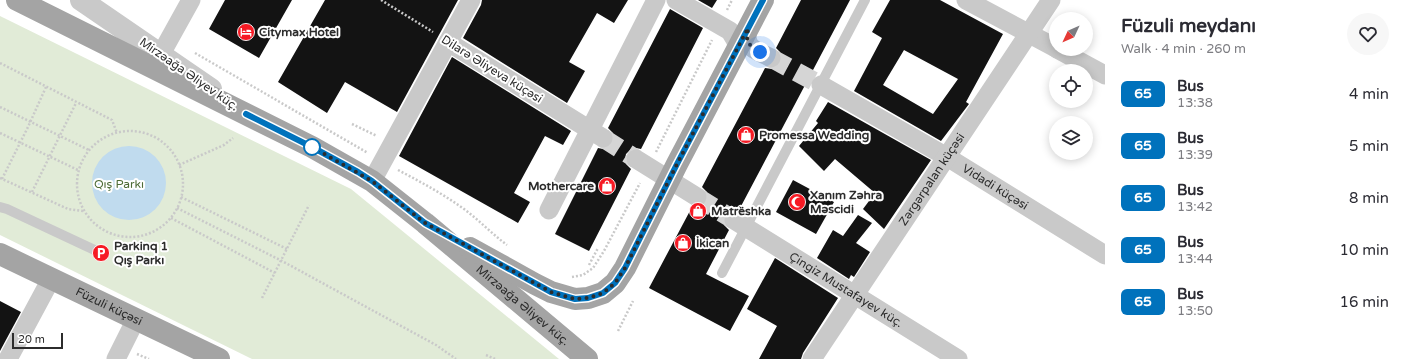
<!DOCTYPE html>
<meta charset="utf-8">
<style>
body{margin:0;font-family:"Varela Round",sans-serif;background:#f7f7f7;color:#2b2b33;height:100vh;display:flex;flex-direction:column;font-size:15px;white-space:nowrap}
*{box-sizing:border-box;margin:0}
p{font-size:13px;color:#7c7c81}
.icon{flex:none;width:22px;height:22px;fill:none;stroke:currentColor;stroke-width:2;stroke-linecap:round;stroke-linejoin:round}
.map{position:relative;flex:1;overflow:hidden}
.drawer{display:flex;flex-direction:column;background:#fff;width:300px}
.drawer>*{flex:none}
.badge{padding:0 8px;border-radius:6px;font-size:14px;line-height:26px}
.needle{width:26px;rotate:226deg}
.fabs{position:absolute;left:1049px;top:12px;display:grid;gap:8px}
.fabs a{display:grid;place-items:center;width:44px;height:44px;border-radius:50%;background:#fff;box-shadow:0 2px 10px #0003;font-size:20px}
.scale{position:absolute;left:12px;bottom:10px;width:51px;box-sizing:border-box;padding-left:4px;border:2px solid #2c2c2c;border-top:0;font-size:11px;line-height:14px;white-space:nowrap;color:#2c2c2c;-webkit-text-stroke:3px #fff;paint-order:stroke}
.you{position:absolute;width:20px;height:20px;margin:-10px;border:3px solid #fff;border-radius:50%;background:#1a73e8;box-shadow:0 0 0 6px #1a73e833}
.map>.badge{position:absolute;translate:-50% -50%;box-shadow:0 0 0 2px #fff}
.round{display:grid;place-items:center;flex:none;width:42px;height:42px;border-radius:21px;background:#f7f7f7}
.overview{display:flex;align-items:center;justify-content:space-between;height:68px;padding:0 16px}
h1{font-size:19px;font-weight:800;line-height:30px}
ul{padding:0;list-style:none}
li{display:flex;align-items:center;gap:12px;height:52px;padding:0 16px}
li div{flex:1}
li b{display:block;font-size:15px}
li em{font-style:normal}
li .badge{min-width:44px;font-weight:700;text-align:center}
main{display:flex;flex:1;min-height:0}
.map>svg:first-child{display:block}
.green{fill:#e1ebd7}
.water{fill:#c0dbee}
.building{fill:#131313;fill-rule:evenodd}
.lines{fill:none;stroke-linecap:round;stroke-linejoin:round}
.minor-tunnel{stroke:#d5d5d5;stroke-width:19;stroke-dasharray:19 10;stroke-linecap:butt}
.path{stroke:#c9c9c9;stroke-width:2.5;stroke-dasharray:2 2;stroke-linecap:butt}
.service{stroke:#c9c9c9;stroke-width:10}
.minor{stroke:#c9c9c9;stroke-width:19}
.tertiary{stroke:#c9c9c9;stroke-width:22}
.primary{stroke:#a4a4a4;stroke-width:22}
.line-casing{stroke:#fff;stroke-width:9}
.line{stroke:#0072bc;stroke-width:6}
.walk{stroke:#2c2c2c;stroke-width:4;stroke-dasharray:0 7.2}
.stop-dot{fill:#fff;stroke:#0072bc;stroke-width:2}
.labels{text-anchor:middle;dominant-baseline:central;stroke-width:4;stroke-linejoin:round;paint-order:stroke}
.poi-label{font-size:12px;font-weight:bold;fill:#2c2c2c;stroke:#fff;text-anchor:start}
.street-label{font-size:12px;fill:#2c2c2c;stroke:#fff}
.park-label{font-size:12px;fill:#4d6b35;stroke:#fff}
</style>
<main>
<div class="map">
<svg width="1105" height="359" viewBox="0 0 1105 359">
<rect width="100%" height="100%" fill="#fff"/>
<!-- green -->
<path class="green" d="M0,16L351,189L559,359H252L0,235Z"/>
<!-- water -->
<path class="water" d="M92 183a37 37 0 1 1 74 0a37 37 0 1 1-74 0Z"/>
<!-- building -->
<path class="building" d="M225,0H292L259,58L209,29Z
M325,0H458L397,112L345,82L327,113L278,82Z
M482,0H628L614,23L597,13L569,62L585,71L567,103L463,38L481,5Z
M698,0H717L712,8Z
M801,0H850L739,210L734,209L729,210L724,215L723,220L724,225L729,230L706,274L749,296L730,331L649,288L692,207L697,208L702,207L706,202L708,197L707,192L702,187L765,68L772,69L777,67L781,63L782,57L780,52L776,48Z
M890,0H940L1003,34L966,102L969,104L941,141L854,91L882,38L872,32ZM904,50L958,79L933,114L883,85Z
M670,9L703,28L641,149L636,148L631,149L626,154L625,159L626,164L631,169L589,251L555,234L598,148L603,149L608,148L613,143L614,138L613,133L608,128Z
M452,57L571,131L563,145L545,136L514,193L530,202L518,223L399,156Z
M828,102L931,160L884,229L863,209L875,193L835,159L824,171L799,146L818,123L816,121Z
M793,180L834,202L816,234L776,212Z
M858,215L872,223L856,243L870,252L854,277L851,275L849,279L817,258L833,230L843,236Z
M775,258L838,298L803,353L801,359H759L777,326L747,309Z
M0,301L21,312L0,351Z"/>
<g class="lines">
<!-- minor-tunnel -->
<path class="minor-tunnel" d="M771,58L821,85
M603,138L636,159
M697,197L734,220"/>
<!-- path -->
<path class="path" d="M381,0L433,32
M727,10L732,0
M195,53L368,153
M0,63L112,120L117,133
M0,107L89,150
M352,124L377,136
M77 184a53 53 0 1 1 106 0a53 53 0 1 1-106 0Z
M0,133L78,170
M656,152L712,40
M179,165L224,145L233,138
M398,170C421,182 443,194 464,209C479,220 492,234 507,245
M0,178L68,209L83,211
M2,179L28,127L46,87
M32,192L76,103
M181,197L287,249
M177,208L282,261L436,345L456,359
M171,218L275,273
M589,265L598,248
M572,277L583,275L593,268L604,251L640,183
M262,298L309,205
M618,331L633,301
M137,354L149,359
M486,355L495,359"/>
<!-- service -->
<path class="service" d="M0,207L7,209L101,253
M722,273L865,0"/>
<!-- minor -->
<g class="minor">
<path d="M676,0L730,31L736,41L737,50"/>
<path d="M966,0L1056,48"/>
<path d="M748,28C744,49 754,49 771,58"/>
<path d="M448,42L603,138"/>
<path d="M1057,49L1105,75"/>
<path d="M161,54L191,0"/>
<path id="s1" d="M821,85L947,157L1105,255"/>
<path d="M636,159L697,197"/>
<path d="M372,181L471,0"/>
<path d="M549,210L656,0"/>
<path id="s2" d="M734,220L958,359"/>
<path d="M8,359L51,279"/>
<path d="M116,359L136,319"/>
<path id="s3" d="M812,359L1051,0"/>
</g>
<!-- tertiary -->
<path class="tertiary" d="M81,0L211,89"/>
<!-- primary -->
<g class="primary">
<path id="s4" d="M17,0L312,147L372,181L425,223L587,359"/>
<path d="M470,248L535,284L551,292L575,299L588,298L603,293L615,283L625,268L677,164L763,0"/>
<path id="s5" d="M0,254L219,359"/>
</g>
</g>
<g class="lines">
<!-- line casing -->
<g class="line-casing">
<path id="line" d="M246,114L312,147L358,172L372,181L425,223L551,292L575,299L588,298L603,293L615,283L625,268L677,164L763,0"/>
</g>
<!-- line -->
<use href="#line" class="line"/>
<!-- walk -->
<path class="walk" d="M312,147L372,181L425,223L551,292L575,299L588,298L603,293L615,283L625,268L677,164L748,28L747,41L752,47L760,52"/>
</g>
<!-- icons -->
<defs>
<g id="hotel-disc" transform="scale(0.9)"><circle r="9.5" fill="#f61a24" stroke="#fff"/><path d="M-6-4.5h1.5V1H6V5H4.5V3h-9V5H-6ZM-4 0a1.8 1.8 0 1 1 3.6 0ZM.5 0V-2.5h3Q6-2.5 6 0Z" fill="#fff"/></g>
<g id="shop-disc" transform="scale(0.9)"><circle r="9.5" fill="#f61a24" stroke="#fff"/><path d="M-5-2.5h2.3a2.7 3.5 0 0 1 5.4 0H5L5.5 6h-11ZM-1.5-2.5h3a1.5 2.3 0 0 0-3 0Z" fill="#fff"/></g>
<g id="mosque-disc" transform="scale(0.9)"><circle r="9.5" fill="#f61a24" stroke="#fff"/><path d="M3.5-4.9A6 6 0 1 0 3.5 4.9A5 5 0 1 1 3.5-4.9Z" fill="#fff"/></g>
<g id="parking-disc" transform="scale(0.9)"><circle r="9.5" fill="#f61a24" stroke="#fff"/><path d="M-3.5-5.5H1a3.5 3.5 0 0 1 0 7H-1V5.5H-3.5ZM-1-3.4V-.6H.8a1.4 1.4 0 0 0 0-2.8Z" fill="#fff"/></g>
</defs>
<g fill-rule="evenodd">
<use href="#hotel-disc" x="246" y="32"/>
<use href="#shop-disc" x="746" y="135"/>
<use href="#shop-disc" x="607" y="186"/>
<use href="#mosque-disc" x="797" y="202"/>
<use href="#shop-disc" x="698" y="211"/>
<use href="#shop-disc" x="683" y="243"/>
<use href="#parking-disc" x="101" y="253"/>
</g>
<!-- markers -->
<circle class="stop-dot" cx="312" cy="147" r="8"/>
<g class="labels">
<!-- poi labels -->
<g class="poi-label">
<text x="259" y="32">Citymax Hotel</text>
<text x="759" y="135">Promessa Wedding</text>
<text x="594" y="186" text-anchor="end">Mothercare</text>
<text x="810" y="195">Xanım Zəhra<tspan x="810" dy="14">Məscidi</tspan></text>
<text x="711" y="211">Matrëshka</text>
<text x="696" y="243">İkican</text>
<text x="114" y="246">Parkinq 1<tspan x="114" dy="14">Qış Parkı</tspan></text>
</g>
<!-- street labels -->
<g class="street-label">
<text transform="translate(492 69) rotate(32)">Dilarə Əliyeva küçəsi</text>
<text transform="translate(189 74) rotate(35)">Mirzəağa Əliyev küç.</text>
<text stroke="none"><textPath href="#s3" startOffset="216">Zərgərpalan küçəsi</textPath></text>
<text stroke="none"><textPath href="#s1" startOffset="202">Vidadi küçəsi</textPath></text>
<text stroke="none"><textPath href="#s2" startOffset="132">Çingiz Mustafayev küç.</textPath></text>
<text stroke="none"><textPath href="#s4" startOffset="594">Mirzəağa Əliyev küç.</textPath></text>
<text stroke="none"><textPath href="#s5" startOffset="121">Füzuli küçəsi</textPath></text>
</g>
<!-- park labels -->
<g class="park-label">
<text x="119" y="184">Qış Parkı</text>
</g>
</g>
</svg>
<div class="fabs">
<a><svg class="needle" viewBox="-14 -14 28 28"><path d="M0-13l5 13h-10z" fill="#e53935"/><path d="M0 13l5-13h-10z" fill="#7c7c81"/></svg></a>
<a><svg class="icon" aria-label="locate" viewBox="0 0 24 24"><circle cx="12" cy="12" r="6"/><path d="M12 2v4M12 18v4M2 12h4M18 12h4"/></svg></a>
<a><svg class="icon" aria-label="layers" viewBox="0 0 24 24"><path d="M12 4l9 5-9 5-9-5zM3 14l9 5 9-5"/></svg></a>
</div>
<div class="scale">20 m</div>
<div class="you" style="left:760px;top:52px"></div>
</div>
<section class="drawer">
<div class="overview"><div><h1>Füzuli meydanı</h1><p>Walk · 4 min · 260 m</p></div><a class="round"><svg class="icon" aria-label="heart" viewBox="0 0 24 24"><path d="M12 20l-8-8c-3-5 5-10 8-4 3-6 11-1 8 4z"/></svg></a></div>
<ul>
<li><span class="badge" style="background:#0072bc;color:#fff">65</span><div><b>Bus</b><p>13:38</p></div><em>4 min</em></li>
<li><span class="badge" style="background:#0072bc;color:#fff">65</span><div><b>Bus</b><p>13:39</p></div><em>5 min</em></li>
<li><span class="badge" style="background:#0072bc;color:#fff">65</span><div><b>Bus</b><p>13:42</p></div><em>8 min</em></li>
<li><span class="badge" style="background:#0072bc;color:#fff">65</span><div><b>Bus</b><p>13:44</p></div><em>10 min</em></li>
<li><span class="badge" style="background:#0072bc;color:#fff">65</span><div><b>Bus</b><p>13:50</p></div><em>16 min</em></li>
</ul>
</section>
</main>
